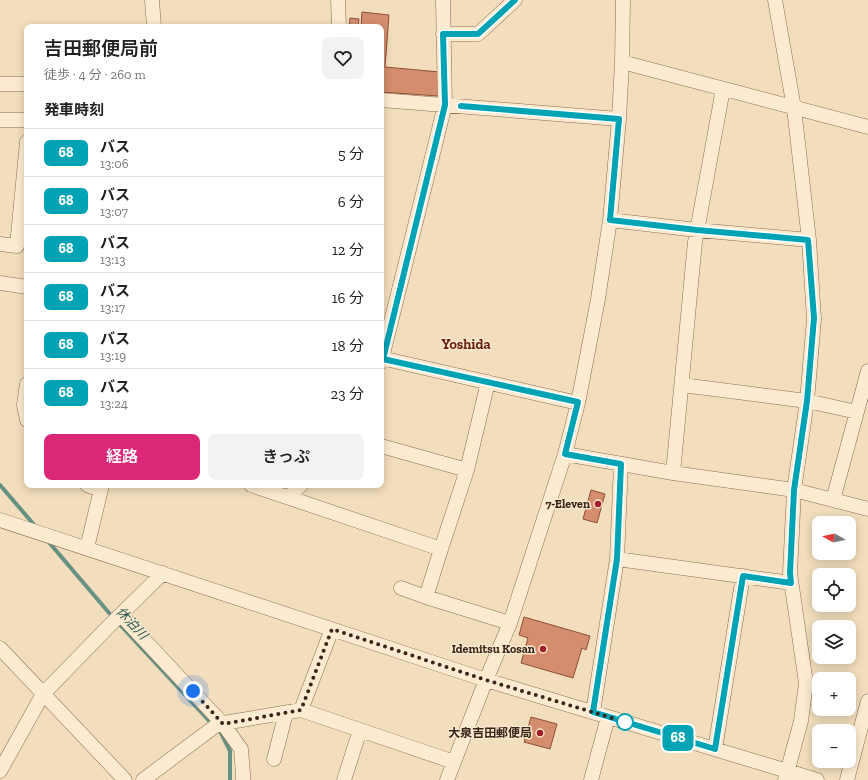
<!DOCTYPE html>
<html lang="ja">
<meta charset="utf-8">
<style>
body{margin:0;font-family:"Zilla Slab","Noto Sans JP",serif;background:#f2f2f2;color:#222;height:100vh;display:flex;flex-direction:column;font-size:15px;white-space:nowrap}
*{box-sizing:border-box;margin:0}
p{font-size:13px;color:#767676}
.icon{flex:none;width:22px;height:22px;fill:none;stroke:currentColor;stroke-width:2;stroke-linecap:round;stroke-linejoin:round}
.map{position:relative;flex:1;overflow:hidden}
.details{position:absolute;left:24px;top:24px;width:360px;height:464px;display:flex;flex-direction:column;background:#fff;border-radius:8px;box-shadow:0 2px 10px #0003}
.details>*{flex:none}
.badge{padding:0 8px;border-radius:6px;font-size:14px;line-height:26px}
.needle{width:26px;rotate:278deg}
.tools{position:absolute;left:812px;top:516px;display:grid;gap:8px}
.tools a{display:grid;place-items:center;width:44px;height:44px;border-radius:8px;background:#fff;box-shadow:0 2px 10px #0003;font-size:20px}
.you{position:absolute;width:20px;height:20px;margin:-10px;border:3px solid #fff;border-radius:50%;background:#1a73e8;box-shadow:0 0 0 6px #1a73e833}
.map>.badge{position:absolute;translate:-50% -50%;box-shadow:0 0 0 2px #fff}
h2{padding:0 20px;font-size:15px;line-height:36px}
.round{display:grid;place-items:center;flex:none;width:42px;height:42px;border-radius:8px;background:#f2f2f2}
.overview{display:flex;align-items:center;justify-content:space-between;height:68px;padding:0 20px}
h1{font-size:19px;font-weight:600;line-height:30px}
.cta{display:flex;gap:8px;margin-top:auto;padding:8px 20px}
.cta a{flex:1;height:46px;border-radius:8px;background:#db2777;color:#fff;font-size:16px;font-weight:600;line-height:46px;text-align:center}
.cta a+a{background:#f2f2f2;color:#222}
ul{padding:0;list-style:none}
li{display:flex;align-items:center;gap:12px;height:48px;padding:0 20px;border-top:1px solid #e0e0e0}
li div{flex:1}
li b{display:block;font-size:15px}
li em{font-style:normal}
li .badge{min-width:44px;font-weight:700;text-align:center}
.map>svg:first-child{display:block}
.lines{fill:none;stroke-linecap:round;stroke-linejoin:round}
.stream{stroke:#679183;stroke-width:4}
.building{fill:#d48e6e;stroke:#8d5037}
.minor-casing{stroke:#8c6c54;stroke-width:15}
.minor{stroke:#fcebd0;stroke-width:14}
.line-casing{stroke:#fff;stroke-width:9}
.line{stroke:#00a3b4;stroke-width:6}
.walk{stroke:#39261a;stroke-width:4;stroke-dasharray:0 7.2}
.poi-dot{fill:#a11e2c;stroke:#f9e8cd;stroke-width:1.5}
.stop-dot{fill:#fff;stroke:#00a3b4;stroke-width:2}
.labels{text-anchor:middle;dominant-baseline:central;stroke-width:3;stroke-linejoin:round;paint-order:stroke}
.poi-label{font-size:12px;font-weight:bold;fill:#39261a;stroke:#f9e8cd;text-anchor:end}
.water-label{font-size:13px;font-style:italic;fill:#285b52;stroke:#f9e8cd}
.quarter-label{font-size:14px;font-weight:bold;fill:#6a1e15;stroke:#f9e8cd}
</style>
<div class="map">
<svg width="868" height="780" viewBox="0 0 868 780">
<rect width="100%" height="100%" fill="#f2ddbc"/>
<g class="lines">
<!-- stream -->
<path class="stream" d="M0,485L36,527
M47,540L110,614L212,724
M221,733L230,751V780"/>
</g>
<!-- building -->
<path class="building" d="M362,12L389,15L385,67L440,72L438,96L381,92V27H361Z
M350,18L359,19L358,27H349Z
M591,490L605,494L597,523L583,519Z
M524,617L590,636L586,650L582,648L573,678L521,663L528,638L519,635Z
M531,717L557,724L550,749L524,742Z"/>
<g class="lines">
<!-- minor casing -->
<g class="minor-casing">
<path id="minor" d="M152,0L154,27
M338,0L339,27
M775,0L794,108L809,240L814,319L807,401L794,490L790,573L806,683L801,721L785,780
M443,34H478L515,0
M622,62L868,127
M0,84H27
M381,100L619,119
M0,120H27
M610,220L697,230L809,240
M0,244L17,246L27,142
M0,283L27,287
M381,358L578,403
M381,362L445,105L443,0
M27,384L24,405L27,420
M682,385L807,401L857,412
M381,446L467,470
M565,454L673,473L794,490L868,509
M673,473L695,242L723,89
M87,485L100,490
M251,485L441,549L467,470L488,382
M289,497L301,485
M833,500L868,371
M0,520L486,680L817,780
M87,548L102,485
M617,559L791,583
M401,588L426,597L510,623
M426,597L441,549
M121,615L223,724L241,749L243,774V780
M0,648L125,780
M301,710L332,629
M593,712L617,559L621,464
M715,749L743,576
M274,759L286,713
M0,771L43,694L110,625L163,573
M143,780L218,724L301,710L454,762
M344,780L360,730
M447,780L486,680L510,623L565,454L578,403L598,299L610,220L619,119L622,62L623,0
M591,780L608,717
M847,780L868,701"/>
</g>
<!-- minor -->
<use href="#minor" class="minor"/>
</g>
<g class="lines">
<!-- line casing -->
<g class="line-casing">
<path id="line" d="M461,106L619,119L610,220L697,230L808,240L814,318L807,401L794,490L790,573L791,583L743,576L715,749L593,712L617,559L621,464L565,454L578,402L383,359L445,105L443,34H478L515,0"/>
</g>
<!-- line -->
<use href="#line" class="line"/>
<!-- walk -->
<path class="walk" d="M193,691L223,724L301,710L332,629L486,680L625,722"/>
</g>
<!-- markers -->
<g class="poi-dot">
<circle cx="598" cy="504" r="4"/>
<circle cx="543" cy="649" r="4"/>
<circle cx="540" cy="733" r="4"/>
</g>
<circle class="stop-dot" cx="625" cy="722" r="8"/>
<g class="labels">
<!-- poi labels -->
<g class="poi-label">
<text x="590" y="504">7-Eleven</text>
<text x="535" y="649">Idemitsu Kosan</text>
<text x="532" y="733">大泉吉田郵便局</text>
</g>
<!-- water labels -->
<g class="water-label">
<text transform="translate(132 623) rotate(47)">休泊川</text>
</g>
<!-- quarter labels -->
<g class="quarter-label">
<text x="466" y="344">Yoshida</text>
</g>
</g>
</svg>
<div class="tools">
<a><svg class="needle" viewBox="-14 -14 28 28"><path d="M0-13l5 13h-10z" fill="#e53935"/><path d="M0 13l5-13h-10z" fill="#767676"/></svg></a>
<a><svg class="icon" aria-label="locate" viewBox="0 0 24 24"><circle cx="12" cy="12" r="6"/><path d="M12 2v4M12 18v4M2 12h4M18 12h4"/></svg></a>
<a><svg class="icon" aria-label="layers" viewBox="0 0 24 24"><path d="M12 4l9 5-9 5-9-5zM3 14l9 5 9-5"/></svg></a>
<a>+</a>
<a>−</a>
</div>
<div class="you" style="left:193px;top:691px"></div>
<b class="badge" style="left:678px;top:738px;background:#00a3b4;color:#fff">68</b>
<section class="details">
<div class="overview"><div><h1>吉田郵便局前</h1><p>徒歩 · 4 分 · 260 m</p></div><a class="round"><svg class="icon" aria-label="heart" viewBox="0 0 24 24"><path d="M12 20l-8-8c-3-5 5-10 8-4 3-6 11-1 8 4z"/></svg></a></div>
<h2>発車時刻</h2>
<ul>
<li><span class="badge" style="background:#00a3b4;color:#fff">68</span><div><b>バス</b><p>13:06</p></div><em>5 分</em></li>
<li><span class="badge" style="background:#00a3b4;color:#fff">68</span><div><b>バス</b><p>13:07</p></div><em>6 分</em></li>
<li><span class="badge" style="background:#00a3b4;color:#fff">68</span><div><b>バス</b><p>13:13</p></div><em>12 分</em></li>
<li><span class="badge" style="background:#00a3b4;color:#fff">68</span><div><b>バス</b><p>13:17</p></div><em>16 分</em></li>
<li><span class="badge" style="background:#00a3b4;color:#fff">68</span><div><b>バス</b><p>13:19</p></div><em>18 分</em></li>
<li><span class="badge" style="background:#00a3b4;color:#fff">68</span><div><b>バス</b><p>13:24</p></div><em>23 分</em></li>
</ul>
<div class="cta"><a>経路</a><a>きっぷ</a></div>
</section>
</div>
